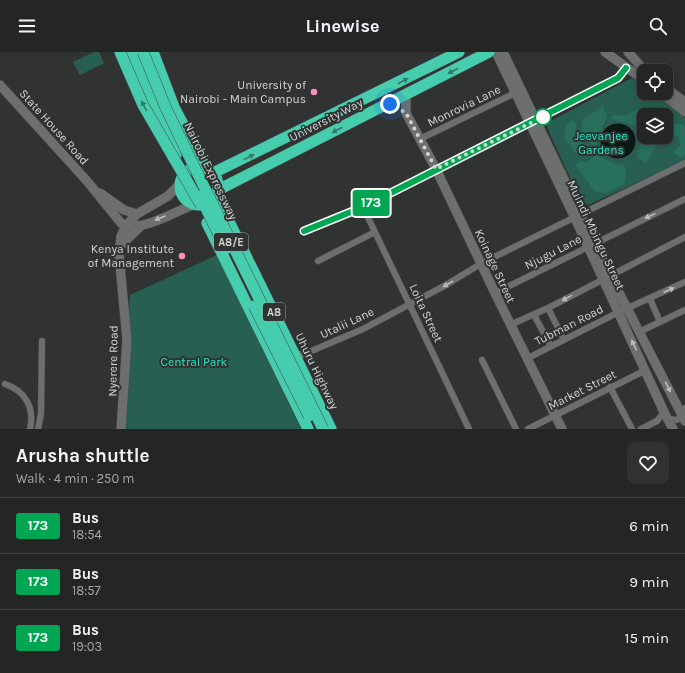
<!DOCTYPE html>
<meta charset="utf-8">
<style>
body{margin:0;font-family:Karla,sans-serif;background:#303232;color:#f1f3f6;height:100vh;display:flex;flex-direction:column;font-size:15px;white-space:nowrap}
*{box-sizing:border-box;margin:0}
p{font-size:13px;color:#a3a5a7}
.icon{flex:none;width:22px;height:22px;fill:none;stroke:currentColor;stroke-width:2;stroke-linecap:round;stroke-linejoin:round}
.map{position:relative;height:377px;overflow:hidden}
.details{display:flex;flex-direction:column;background:#242626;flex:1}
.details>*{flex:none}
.badge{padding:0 8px;border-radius:3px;font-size:14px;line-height:26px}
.fabs{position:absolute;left:637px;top:12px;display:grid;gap:8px}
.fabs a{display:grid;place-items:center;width:36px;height:36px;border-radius:8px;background:#242626;box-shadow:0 2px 10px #0003,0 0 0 1px #414343;font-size:20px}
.you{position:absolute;width:20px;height:20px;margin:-10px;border:3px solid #fff;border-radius:50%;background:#1a73e8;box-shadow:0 0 0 6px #1a73e833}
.map>.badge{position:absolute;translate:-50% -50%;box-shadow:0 0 0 2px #fff}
.round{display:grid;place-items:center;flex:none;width:42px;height:42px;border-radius:8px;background:#303232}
.overview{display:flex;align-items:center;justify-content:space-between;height:68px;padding:0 16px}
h1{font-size:19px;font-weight:700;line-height:30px}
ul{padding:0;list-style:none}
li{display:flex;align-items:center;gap:12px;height:56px;padding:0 16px;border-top:1px solid #414343}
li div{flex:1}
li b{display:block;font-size:15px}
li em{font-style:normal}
li .badge{min-width:44px;font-weight:700;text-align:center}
header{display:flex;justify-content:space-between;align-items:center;height:52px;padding:0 16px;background:#242626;font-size:18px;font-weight:700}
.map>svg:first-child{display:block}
.green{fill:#276052;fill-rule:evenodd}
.forest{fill:#286f5e}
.water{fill:#091a15;stroke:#46524e}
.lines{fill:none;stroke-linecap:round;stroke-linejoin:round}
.street-casing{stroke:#4c4f4e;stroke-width:7}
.secondary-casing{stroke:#4c4f4e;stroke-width:10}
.highway-casing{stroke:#4c4f4e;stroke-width:12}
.street{stroke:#6c6f6e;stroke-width:6}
.secondary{stroke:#6c6f6e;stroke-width:9}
.highway{stroke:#45cdae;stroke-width:11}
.highway-bridge-casing{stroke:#4c4f4e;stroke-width:12;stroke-linecap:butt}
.highway-bridge{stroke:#45cdae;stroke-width:11}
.oneway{fill:#39786a}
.oneway2{fill:#b9bcba}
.line-casing{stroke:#fff;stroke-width:9}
.line{stroke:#00a651;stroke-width:6}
.walk{stroke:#d3d5d4;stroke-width:4;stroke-dasharray:0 7.2}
.poi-dot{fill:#fe8ebc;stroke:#303332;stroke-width:1.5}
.stop-dot{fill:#fff;stroke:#00a651;stroke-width:2}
.labels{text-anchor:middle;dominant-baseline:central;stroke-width:4;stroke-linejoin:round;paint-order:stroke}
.shield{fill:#303332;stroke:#a2a4a3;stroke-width:1}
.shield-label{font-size:11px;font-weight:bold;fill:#d3d5d4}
.poi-label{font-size:12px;fill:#d3d5d4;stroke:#303332;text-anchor:end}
.street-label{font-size:12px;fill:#d3d5d4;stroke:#303332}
.park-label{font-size:12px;fill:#21edc7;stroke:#303332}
</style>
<header><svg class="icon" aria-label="menu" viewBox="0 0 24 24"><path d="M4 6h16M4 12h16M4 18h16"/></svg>Linewise<svg class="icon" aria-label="search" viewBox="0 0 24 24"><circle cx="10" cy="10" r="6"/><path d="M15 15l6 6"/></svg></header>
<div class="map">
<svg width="685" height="377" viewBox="0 0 685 377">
<rect width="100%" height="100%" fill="#303332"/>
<!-- green -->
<path class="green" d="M94,0H99L104,11L80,23L73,10Z
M632,26L644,35V41H652L685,66V108L588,153L580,147L549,80L547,71ZM644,63H666V85H644Z
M217,203L301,377H123L130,243Z"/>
<!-- forest -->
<path class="forest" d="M603,54L607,65L600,80L596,94L583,87L582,68Z
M647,56L660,63H644V85H656L658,90L646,112L637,105L641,90L636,74L609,66L614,63L626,64L635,58Z
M572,68L576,71V77L585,95L582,100H573L572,95L566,90C564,81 564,74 572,68Z
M679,71L685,75V103L681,106L673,100L681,93L678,85L666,81V75Z
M595,103L617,113L624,112L626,122L624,132L606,141L594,139C589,129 580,122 576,112L582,109L587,111Z"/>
<!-- water -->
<path class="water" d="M600 89a18 18 0 1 1 36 0a18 18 0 1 1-36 0Z"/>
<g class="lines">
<!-- street casing -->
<g class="street-casing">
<path id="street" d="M420,87L511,43L514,38
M363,155L469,377
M304,179L363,155L618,26L626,16
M318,209L375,180
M495,241L685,147
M650,247L660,270
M548,256L564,288
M534,263L551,294
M510,273L548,256L685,185
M639,280L685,258
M295,301L302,303L363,277L446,233L482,211L685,111
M528,306L619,260L685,230
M482,308L516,377
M5,332C25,339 35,355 30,377
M610,335L632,377
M668,367L677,368L680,365V358L685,356
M38,377L41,362L42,289
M528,377L646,318
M641,377L657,369L664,360"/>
</g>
<!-- secondary casing -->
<g class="secondary-casing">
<path id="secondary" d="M496,0L575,166L664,360L673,377
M503,0L610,223L685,369
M605,0L644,28
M628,0L645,19
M0,33L87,129L121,171C140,182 173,160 193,153
M666,36L685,50
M661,41L685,60
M406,42V61L436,117L495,241L562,377
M100,141L124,158L137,162
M120,194L141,174
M121,377L127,288L119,202L121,184L126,174L137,162L168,144L179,133"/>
</g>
<!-- highway casing -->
<g class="highway-casing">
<path id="highway" d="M132,0L176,103
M153,0L174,55L206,116
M180 134a19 19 0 1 1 38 0a19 19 0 1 1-38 0Z
M213,121L459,0
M218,138L489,0
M216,143L331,377
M207,171L308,377"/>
</g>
<!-- street -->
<use href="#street" class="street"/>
<!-- secondary -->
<use href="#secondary" class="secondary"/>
<!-- highway -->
<use href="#highway" class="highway"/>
<!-- highway-bridge casing -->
<g class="highway-bridge-casing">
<path id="highway-bridge" d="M120,0L143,53L201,153
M143,0L165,54L186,98L323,377
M200,144L226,197
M254,254L309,364"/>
</g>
<!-- highway-bridge -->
<use href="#highway-bridge" class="highway-bridge"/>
</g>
<!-- one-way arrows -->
<defs><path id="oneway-solid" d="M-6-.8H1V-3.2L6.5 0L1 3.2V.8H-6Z"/></defs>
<g class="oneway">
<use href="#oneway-solid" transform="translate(453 19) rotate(153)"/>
<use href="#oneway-solid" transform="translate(403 29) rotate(-27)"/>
<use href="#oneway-solid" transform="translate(144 54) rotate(-117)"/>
<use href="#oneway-solid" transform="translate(337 78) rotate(152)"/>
<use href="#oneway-solid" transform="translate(249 105) rotate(-27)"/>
</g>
<g class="oneway2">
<use href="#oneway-solid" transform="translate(650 164) rotate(154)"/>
<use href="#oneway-solid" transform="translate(160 166) rotate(157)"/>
<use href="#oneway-solid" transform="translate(448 232) rotate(150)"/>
<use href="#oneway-solid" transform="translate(669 238) rotate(-25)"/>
<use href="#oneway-solid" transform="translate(567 246) rotate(151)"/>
<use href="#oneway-solid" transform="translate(634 293) rotate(-115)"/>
<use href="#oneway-solid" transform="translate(668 335) rotate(63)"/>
</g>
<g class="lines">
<!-- line casing -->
<g class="line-casing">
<path id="line" d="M304,179L363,155L618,26L626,16"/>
</g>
<!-- line -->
<use href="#line" class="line"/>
<!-- walk -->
<path class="walk" d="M390,52L406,61L436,117L543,65"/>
</g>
<!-- markers -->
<g class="poi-dot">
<circle cx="314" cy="40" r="4"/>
<circle cx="182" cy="204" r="4"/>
</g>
<circle class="stop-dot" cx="543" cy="65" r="8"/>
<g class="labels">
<!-- shield labels -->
<g class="shield">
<rect x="214" y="181" width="34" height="18" rx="3"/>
<rect x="263" y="251" width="22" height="18" rx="3"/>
</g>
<g class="shield-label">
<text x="231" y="190">A8/E</text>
<text x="274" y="260">A8</text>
</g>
<!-- poi labels -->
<g class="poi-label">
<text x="306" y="33">University of<tspan x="306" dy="14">Nairobi - Main Campus</tspan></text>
<text x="174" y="197">Kenya Institute<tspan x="174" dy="14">of Management</tspan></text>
</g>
<!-- street labels -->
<g class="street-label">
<text transform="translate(464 54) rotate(-26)">Monrovia Lane</text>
<text transform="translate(326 68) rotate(-27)">University Way</text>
<text transform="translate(54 75) rotate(48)">State House Road</text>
<text transform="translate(211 119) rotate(64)">Nairobi Expressway</text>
<text transform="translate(596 183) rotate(65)">Muindi Mbingu Street</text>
<text transform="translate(553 200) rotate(-27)">Njugu Lane</text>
<text transform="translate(495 214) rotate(65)">Koinage Street</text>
<text transform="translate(426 261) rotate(65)">Loita Street</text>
<text transform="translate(347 271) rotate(-25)">Utalii Lane</text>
<text transform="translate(569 273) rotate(-27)">Tubman Road</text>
<text transform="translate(113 309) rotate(-89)">Nyerere Road</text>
<text transform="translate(317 319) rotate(64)">Uhuru Highway</text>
<text transform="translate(582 338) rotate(-27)">Market Street</text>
</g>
<!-- park labels -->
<g class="park-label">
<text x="601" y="84">Jeevanjee<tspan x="601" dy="14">Gardens</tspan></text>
<text x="194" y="310">Central Park</text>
</g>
</g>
</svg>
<div class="fabs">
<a><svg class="icon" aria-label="locate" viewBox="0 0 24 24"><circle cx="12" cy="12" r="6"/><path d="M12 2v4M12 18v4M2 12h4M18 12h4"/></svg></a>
<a><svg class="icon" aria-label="layers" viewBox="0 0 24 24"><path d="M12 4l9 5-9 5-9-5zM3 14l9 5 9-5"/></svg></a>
</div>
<div class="you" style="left:390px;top:52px"></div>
<b class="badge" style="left:371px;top:151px;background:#00a651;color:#fff">173</b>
</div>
<section class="details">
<div class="overview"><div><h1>Arusha shuttle</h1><p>Walk · 4 min · 250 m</p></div><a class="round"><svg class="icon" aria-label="heart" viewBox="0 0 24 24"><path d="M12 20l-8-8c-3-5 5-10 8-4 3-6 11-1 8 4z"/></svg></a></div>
<ul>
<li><span class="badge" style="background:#00a651;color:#fff">173</span><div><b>Bus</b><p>18:54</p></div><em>6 min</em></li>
<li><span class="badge" style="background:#00a651;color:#fff">173</span><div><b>Bus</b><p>18:57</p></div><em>9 min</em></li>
<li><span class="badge" style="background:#00a651;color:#fff">173</span><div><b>Bus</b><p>19:03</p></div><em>15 min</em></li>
</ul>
</section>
